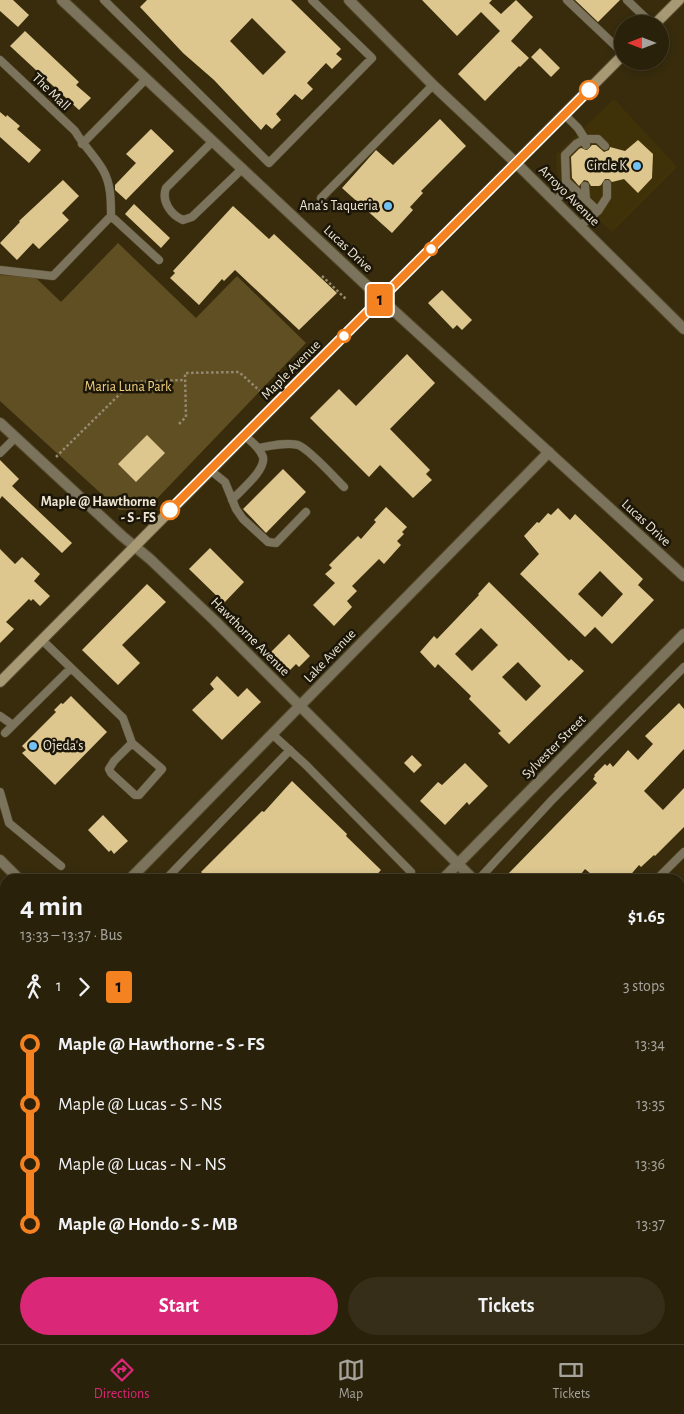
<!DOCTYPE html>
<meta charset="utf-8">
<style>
body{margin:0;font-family:"Alegreya Sans",sans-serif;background:#362e18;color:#f1f3f6;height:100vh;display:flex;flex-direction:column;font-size:19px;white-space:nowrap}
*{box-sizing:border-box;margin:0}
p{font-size:16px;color:#a5a39c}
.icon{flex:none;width:28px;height:28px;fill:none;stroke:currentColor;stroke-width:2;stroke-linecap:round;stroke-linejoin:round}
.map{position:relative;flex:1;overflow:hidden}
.drawer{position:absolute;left:0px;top:874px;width:685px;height:471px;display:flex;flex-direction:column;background:#2a210a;border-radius:15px 15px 0 0;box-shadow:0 2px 8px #0003,0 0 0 1px #463e2b}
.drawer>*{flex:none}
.badge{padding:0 10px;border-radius:4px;font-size:18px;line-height:32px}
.needle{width:32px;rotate:270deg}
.fabs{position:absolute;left:614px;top:15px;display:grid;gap:10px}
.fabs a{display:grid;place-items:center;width:55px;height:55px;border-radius:50%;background:#2a210a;box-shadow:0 2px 8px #0003,0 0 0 1px #463e2b;font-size:25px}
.map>.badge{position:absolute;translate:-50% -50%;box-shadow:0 0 0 2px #fff}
.legs{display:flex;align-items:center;gap:8px;height:55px;padding:0 20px;font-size:16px}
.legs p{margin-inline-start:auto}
.summary{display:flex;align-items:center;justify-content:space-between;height:85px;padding:0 20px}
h1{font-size:28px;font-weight:700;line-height:38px}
.button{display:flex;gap:10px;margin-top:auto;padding:10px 20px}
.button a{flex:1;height:58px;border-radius:30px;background:#db2777;color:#fff;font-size:20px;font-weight:700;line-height:58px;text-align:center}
.button a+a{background:#362e18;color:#f1f3f6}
ul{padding:0 20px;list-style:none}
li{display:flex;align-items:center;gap:18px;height:60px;font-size:19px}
li i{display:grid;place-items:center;width:8px;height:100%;margin:0 6px;background:currentColor}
li i::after{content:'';width:12px;height:12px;margin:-6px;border:4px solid;border-radius:50%;background:#2a210a}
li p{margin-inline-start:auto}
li:first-child i{background:linear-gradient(#0000 50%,currentColor 0)}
li:last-child i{background:linear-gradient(currentColor 50%,#0000 0)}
.dock{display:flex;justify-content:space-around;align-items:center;height:70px;border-top:1px solid #463e2b;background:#2a210a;font-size:14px;color:#a5a39c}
.dock a{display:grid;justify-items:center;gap:2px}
.dock .current{color:#db2777}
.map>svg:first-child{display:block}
.built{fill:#403208}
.green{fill:#604f22}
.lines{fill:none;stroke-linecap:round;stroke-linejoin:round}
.stream{stroke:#806b35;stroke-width:4.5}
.building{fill:#ddc78f;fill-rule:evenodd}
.lane-casing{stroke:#554a2d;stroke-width:9}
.street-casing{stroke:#554a2d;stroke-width:12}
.secondary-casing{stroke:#554a2d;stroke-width:12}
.path{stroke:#958b73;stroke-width:2.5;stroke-dasharray:2.5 2.5;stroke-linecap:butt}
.lane{stroke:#7c735c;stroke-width:8}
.street{stroke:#7c735c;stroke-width:10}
.secondary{stroke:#a89975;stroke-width:10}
.line-1-casing{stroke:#fff;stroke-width:11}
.line-1{stroke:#f58220;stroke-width:8}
.stop-1-dot{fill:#fff;stroke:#f58220;stroke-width:2.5}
.poi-dot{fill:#71c1f5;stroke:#1b1608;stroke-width:2}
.labels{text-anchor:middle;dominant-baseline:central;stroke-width:5;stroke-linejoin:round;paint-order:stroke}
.street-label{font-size:14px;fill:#eee7d5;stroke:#1b1608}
.poi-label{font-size:14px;fill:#eee7d5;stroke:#1b1608;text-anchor:end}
.park-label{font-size:14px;fill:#f3d381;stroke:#1b1608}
.stop-label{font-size:14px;font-weight:bold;fill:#eee7d5;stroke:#1b1608;text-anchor:end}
</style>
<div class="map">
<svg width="684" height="1344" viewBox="0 0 684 1344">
<rect width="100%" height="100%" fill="#382c0d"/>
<!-- built -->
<path class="built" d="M614,99L677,167L612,232L558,181L556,155Z"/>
<!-- green -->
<path class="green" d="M118,243L196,318L237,276L306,343L147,509L119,510L0,401V275L35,277L61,302Z
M0,1200L5,1206V1312L0,1311Z
M142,1340H453L470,1344H146Z"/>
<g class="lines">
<!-- stream -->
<path class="stream" d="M0,1270L5,1275
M217,1340V1342L224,1344
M383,1340L393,1344
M252,1344L257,1340"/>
</g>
<!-- building -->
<path class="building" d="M0,0H13L29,15L18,27L0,11Z
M147,0H291L341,49L336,54L342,59L332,69L326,63L307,83L313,89L302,100L295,94L276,114L281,120L272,129L266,124L261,130L214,80L183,53L140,7ZM252,18L286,52L263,75L230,41Z
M422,0H492L489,3L501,14L516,0L533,17L511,41L529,58L520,67L519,66L485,101L458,74L500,31L481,12L457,36Z
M575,0H620L598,22Z
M25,31L79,82L76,85L91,98L79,110L10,46Z
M540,48L560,68L551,77L531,57Z
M0,112L6,117L7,115L20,126L17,129L41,150L29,163L0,137Z
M440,119L466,146L421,191L423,193L410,207L413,210L392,233L342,188L376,150L393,165Z
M151,129L174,151L126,200L115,190V185L136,163L126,154Z
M638,140L653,154L652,178L638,193L624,179L612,182L609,179H605L601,185L599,186H591L588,181L584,180L579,186L572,178L571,157L579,149L581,148L587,150L592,145H596L604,152L609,150L610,147L625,151Z
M63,180L79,196L62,213L69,220L39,249L33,243L17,260L0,243L20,222L19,221Z
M134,204L170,238L161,248L125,214Z
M233,206L269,239L274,234L337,293L299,330L235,270L224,281L222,279L199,305L170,278L175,273L173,271Z
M442,290L472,320L462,330L457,325L453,329L428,303Z
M407,354L435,383L390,429L430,470L426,474L432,480L413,498L380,465L369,477L310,418L339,389L356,406Z
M147,435L165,453L136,482L118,464Z
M0,460L19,479L12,486L72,543L62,553L2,496L0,499Z
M283,469L306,492L266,533L243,509Z
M386,507L407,527L402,532L404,534L397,541L401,545L384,564L379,559L352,586L357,591L347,601L352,607L334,626L313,605L335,583L325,574L332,568L329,565L358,536L361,539L376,522L374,520Z
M558,508L570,520L575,514L643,579L638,585L654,600L612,644L595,627L585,637L520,574L539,554L524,536L537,522L539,523L548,513L551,515ZM600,571L623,594L602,617L578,594Z
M210,548L244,582L224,603L189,569Z
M0,549L15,564L22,557L40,574L34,581L50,596L40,606L33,599L31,601L29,599L6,622L14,629L0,643Z
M489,582L569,661L571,659L584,671L509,744L498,733L501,731L469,699L471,696L438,664L435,668L420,652L434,636L437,639L479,595L478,594ZM481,628L498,645L472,671L455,654ZM518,662L541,686L526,701L502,677Z
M147,584L166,602L122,645L140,663L118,685L82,650Z
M289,634L310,656L299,667L296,664L290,670L271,652Z
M217,676L238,697L247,688L261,702L222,740L192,710L214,689L210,684Z
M71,696L107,732L55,785L22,753L26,750L22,746L56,712L54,710L61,703L63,704Z
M679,703L684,709V749L644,791L663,810L684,788V827L655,856L654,855L641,867L639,865L627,879H597L585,869L577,879H503L597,783L593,779L595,776L594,775L605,764L607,766L610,763L613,767L628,750L638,760L653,744L645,736Z
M412,755L422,765L414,773L404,763Z
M465,763L488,786L469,805L467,802L445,825L420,801L438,782L442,785Z
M292,781L347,834L346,836L381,870L373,879H259L254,874L249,879H209L201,872L262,811L264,812Z
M103,815L128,841L114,854L111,850L109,852L88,830Z"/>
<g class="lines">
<!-- lane casing -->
<g class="lane-casing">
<path id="lane" d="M104,0L269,163L372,58L312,0
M567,0L622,52
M627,0L652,24
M0,60L75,131C83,145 95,156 103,170C111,184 111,200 111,216
M565,115L578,128L585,139H598L605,146
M213,141L166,188C161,201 171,215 183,220L192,217L243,168
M82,144L146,79
M566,181L598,211
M585,186L586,199
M321,198L433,85
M555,201L564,192L566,181L565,155L576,144L585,139L586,145
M580,226L598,211L607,197V184
M0,270L53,276L111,216L159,260
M258,448C270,446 286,442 298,445C308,448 335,478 344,487
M0,453L16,437
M210,470L225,482L236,509L243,519L268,542L276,543L306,512
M232,500C241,490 266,470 263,457C260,448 252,442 245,436
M42,640L123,718L132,743L162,769L139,795H135L111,773L109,769L114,761L132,743
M0,716L13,725
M5,733L71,668
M272,734L306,765L411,872L405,879
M0,792L9,823L61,866
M166,879L290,750
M479,879L552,800L684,667
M657,879L684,852
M680,1262L684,1258
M618,1340L623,1344"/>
</g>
<!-- street casing -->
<g class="street-casing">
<path id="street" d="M62,0L381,299L684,576
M349,0L433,85L516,163L684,329
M0,423L122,536L150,559L215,621L473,879
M0,860L19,879
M130,879L549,452
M443,879L684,634
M0,1011L5,1006
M680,1044L684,1040
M680,1085L684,1089"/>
</g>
<!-- secondary casing -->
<g class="secondary-casing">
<path id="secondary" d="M655,24L679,0
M0,682L622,56"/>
</g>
<!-- path -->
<path class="path" d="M322,276L347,300
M179,424L186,417L185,373L239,372L260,391
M56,457L132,382L185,380
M492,1340L496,1344"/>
<!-- lane -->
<use href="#lane" class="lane"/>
<!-- street -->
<use href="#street" class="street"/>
<!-- secondary -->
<use href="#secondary" class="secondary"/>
</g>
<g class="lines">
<!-- line-1 casing -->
<g class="line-1-casing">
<path id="line-1" d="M170,510L589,90"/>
</g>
<!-- line-1 -->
<use href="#line-1" class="line-1"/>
</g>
<!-- markers -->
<g class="stop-1-dot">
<circle cx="589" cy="90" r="9"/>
<circle cx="431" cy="249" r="6"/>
<circle cx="344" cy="336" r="6"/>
<circle cx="170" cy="510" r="9"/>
</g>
<g class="poi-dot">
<circle cx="637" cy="166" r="5"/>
<circle cx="388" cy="206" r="5"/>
<circle cx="33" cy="746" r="5"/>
</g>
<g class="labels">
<!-- street labels -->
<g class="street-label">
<text transform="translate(51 92) rotate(44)">The Mall</text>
<text transform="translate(569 196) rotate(45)">Arroyo Avenue</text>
<text transform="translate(348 249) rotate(43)">Lucas Drive</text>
<text transform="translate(291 370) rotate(-45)">Maple Avenue</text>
<text transform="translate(646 523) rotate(43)">Lucas Drive</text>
<text transform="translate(250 637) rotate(45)">Hawthorne Avenue</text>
<text transform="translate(330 656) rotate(-46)">Lake Avenue</text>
<text transform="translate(554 747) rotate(-45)">Sylvester Street</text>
</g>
<!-- poi labels -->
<g class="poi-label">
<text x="627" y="166">Circle K</text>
<text x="378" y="206">Ana's Taqueria</text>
<text x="43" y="746" text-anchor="start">Ojeda's</text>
</g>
<!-- park labels -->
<g class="park-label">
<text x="128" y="387">Maria Luna Park</text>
</g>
<!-- stop labels -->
<g class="stop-label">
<text x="156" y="502">Maple @ Hawthorne<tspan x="156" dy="16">- S - FS</tspan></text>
</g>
</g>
</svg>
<div class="fabs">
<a><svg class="needle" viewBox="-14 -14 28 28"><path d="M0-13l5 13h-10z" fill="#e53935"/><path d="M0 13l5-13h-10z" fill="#a5a39c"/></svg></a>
</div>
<b class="badge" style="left:380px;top:300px;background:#f58220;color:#111">1</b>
<section class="drawer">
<div class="summary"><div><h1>4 min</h1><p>13:33 – 13:37 · Bus</p></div><b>$1.65</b></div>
<div class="legs"><svg class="icon" aria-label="walk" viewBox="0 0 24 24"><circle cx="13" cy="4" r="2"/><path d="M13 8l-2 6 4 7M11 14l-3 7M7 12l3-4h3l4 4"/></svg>1<svg class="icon" aria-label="forward" viewBox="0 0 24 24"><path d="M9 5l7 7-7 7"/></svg><b class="badge" style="background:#f58220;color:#111">1</b><p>3 stops</p></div>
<ul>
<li><i style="color:#f58220"></i><b>Maple @ Hawthorne - S - FS</b><p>13:34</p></li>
<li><i style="color:#f58220"></i><span>Maple @ Lucas - S - NS</span><p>13:35</p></li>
<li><i style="color:#f58220"></i><span>Maple @ Lucas - N - NS</span><p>13:36</p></li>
<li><i style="color:#f58220"></i><b>Maple @ Hondo - S - MB</b><p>13:37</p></li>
</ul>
<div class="button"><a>Start</a><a>Tickets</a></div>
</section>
</div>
<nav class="dock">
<a class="current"><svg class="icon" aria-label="directions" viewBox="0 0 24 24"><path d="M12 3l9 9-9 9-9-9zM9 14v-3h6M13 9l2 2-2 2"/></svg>Directions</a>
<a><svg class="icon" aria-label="map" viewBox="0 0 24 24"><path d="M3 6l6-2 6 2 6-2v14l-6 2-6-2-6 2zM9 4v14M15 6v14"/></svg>Map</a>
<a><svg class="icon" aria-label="tickets" viewBox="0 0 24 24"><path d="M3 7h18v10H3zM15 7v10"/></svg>Tickets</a>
</nav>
